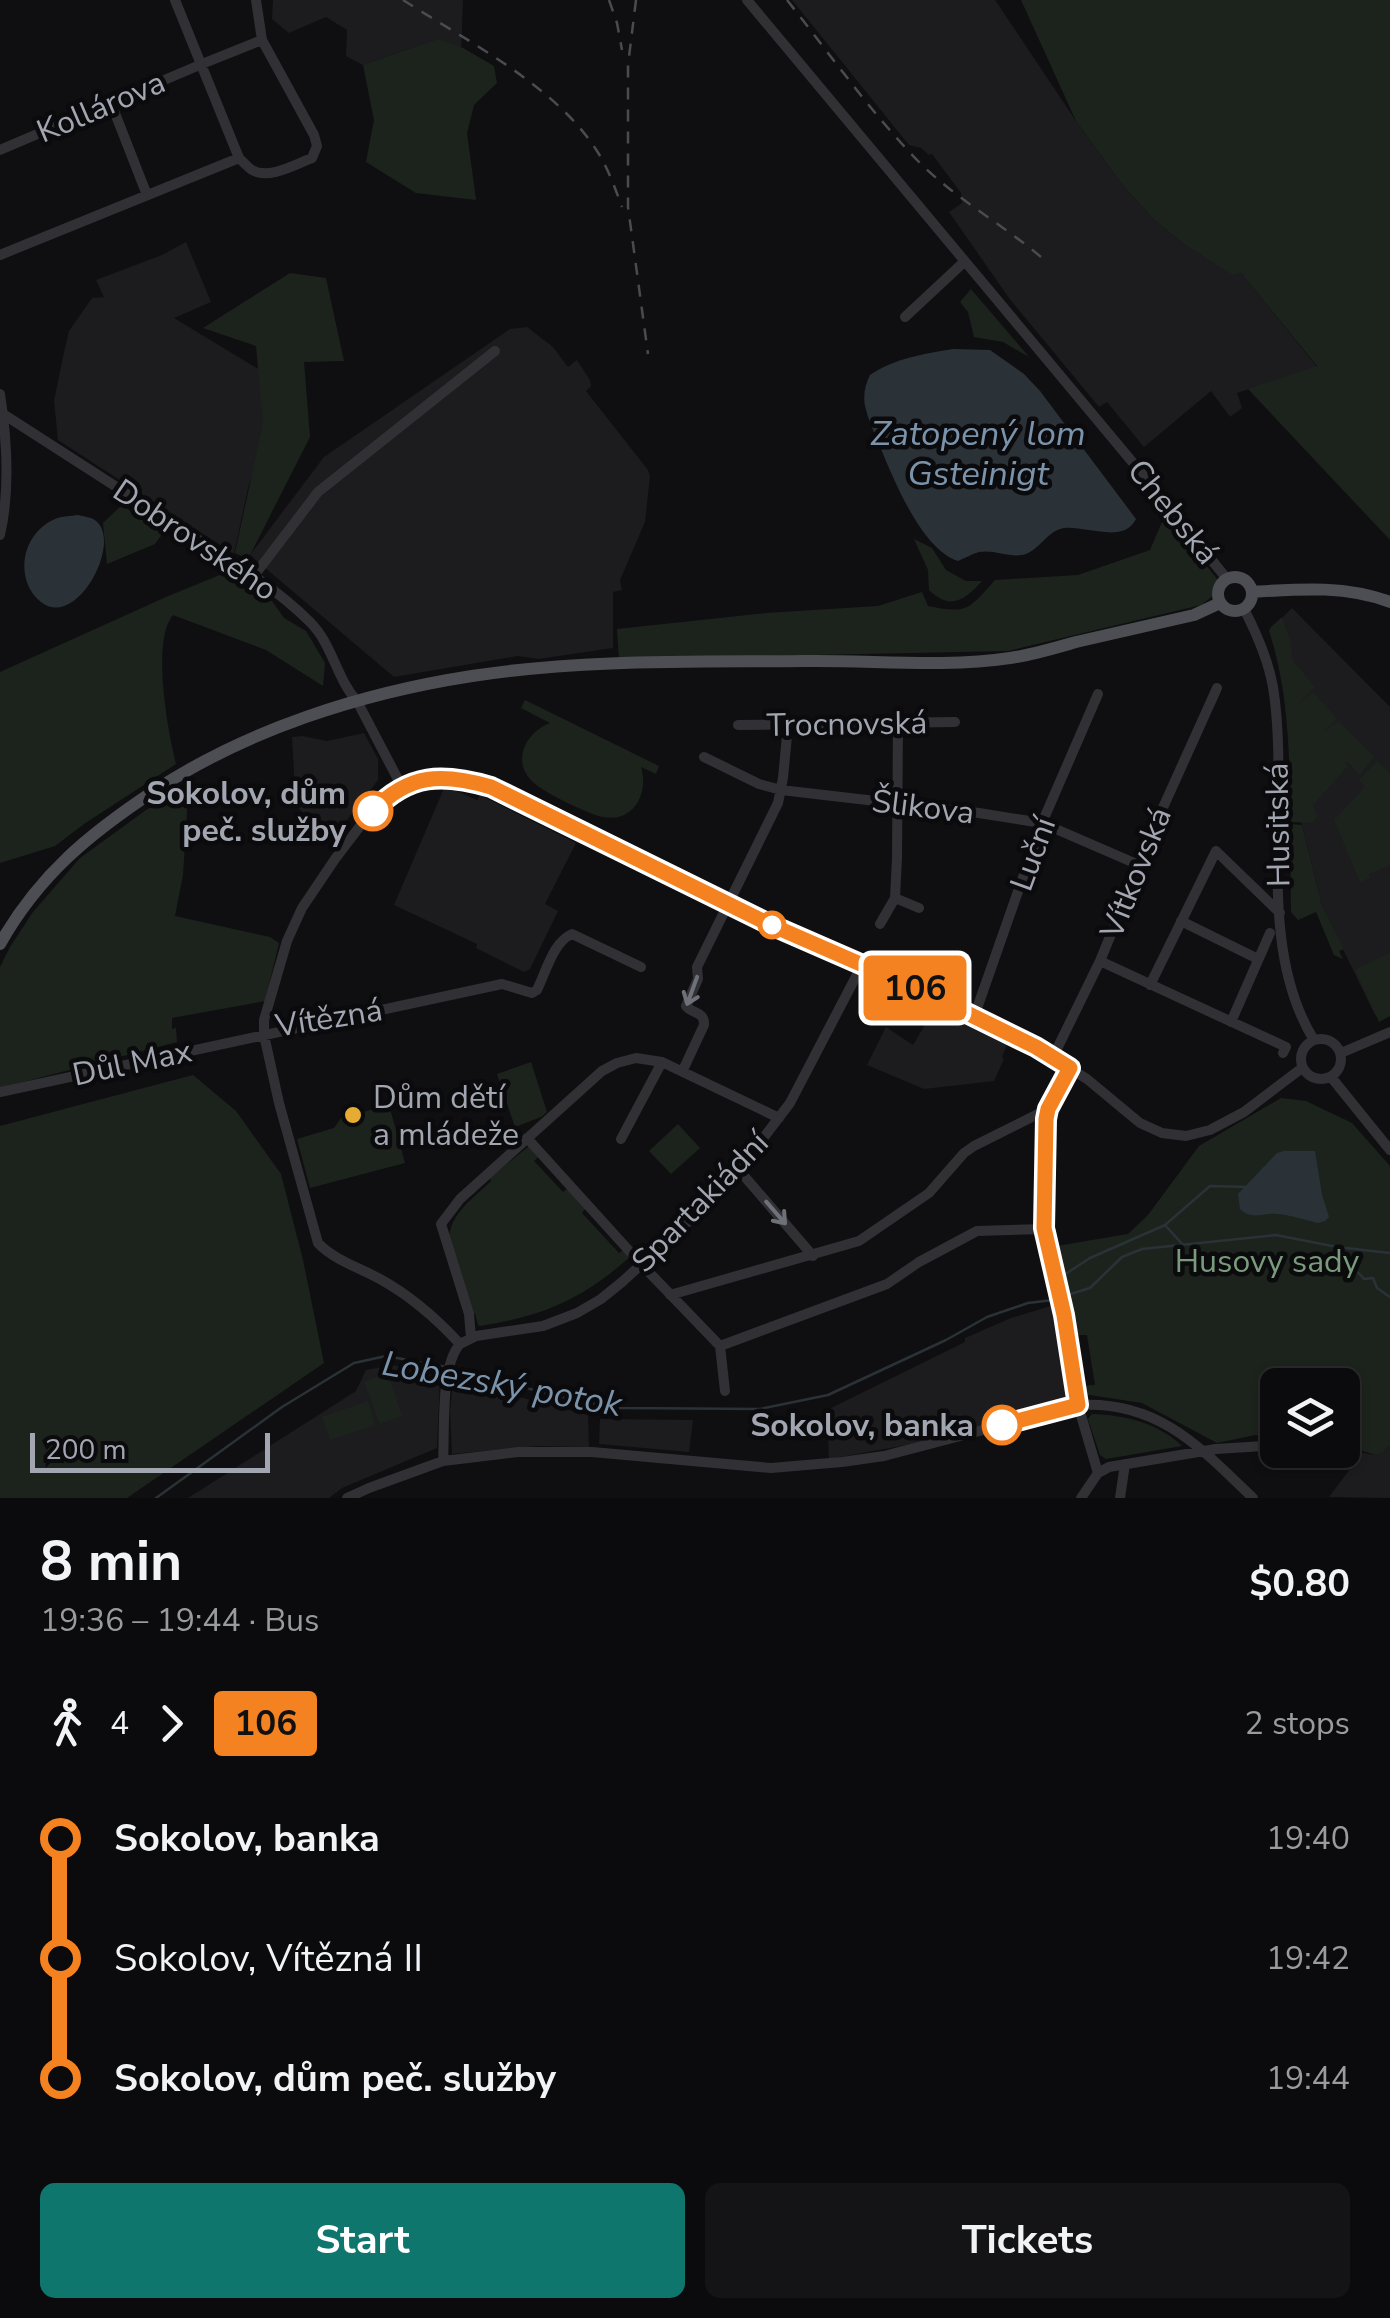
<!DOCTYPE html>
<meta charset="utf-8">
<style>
body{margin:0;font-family:"Nunito Sans",sans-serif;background:#141416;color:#f1f3f6;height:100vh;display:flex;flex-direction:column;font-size:38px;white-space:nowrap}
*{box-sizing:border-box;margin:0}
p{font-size:32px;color:#9a9b9d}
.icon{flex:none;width:55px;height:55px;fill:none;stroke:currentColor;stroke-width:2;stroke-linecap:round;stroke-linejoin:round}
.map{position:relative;height:1498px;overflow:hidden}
.sheet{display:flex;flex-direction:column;background:#0b0b0d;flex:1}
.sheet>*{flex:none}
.badge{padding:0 20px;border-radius:8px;font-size:35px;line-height:65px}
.tools{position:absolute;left:1260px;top:1368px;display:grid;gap:20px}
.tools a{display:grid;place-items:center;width:100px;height:100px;border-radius:15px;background:#0b0b0d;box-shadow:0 2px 8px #0004,0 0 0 2px #2b2b2e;font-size:50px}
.scale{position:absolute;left:30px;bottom:25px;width:240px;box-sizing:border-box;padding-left:10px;border:5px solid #a1a6b1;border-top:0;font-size:28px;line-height:35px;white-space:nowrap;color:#a1a6b1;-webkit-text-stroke:8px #0b0a0c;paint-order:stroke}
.map>.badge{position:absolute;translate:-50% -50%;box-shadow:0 0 0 5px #fff}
.legs{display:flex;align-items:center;gap:15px;height:110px;padding:0 40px;font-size:32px}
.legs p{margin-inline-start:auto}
.headline{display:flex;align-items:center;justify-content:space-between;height:170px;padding:0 40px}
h1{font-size:55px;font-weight:700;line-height:75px}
.cta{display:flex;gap:20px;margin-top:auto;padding:20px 40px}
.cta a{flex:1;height:115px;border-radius:15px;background:#0f766e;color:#fff;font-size:40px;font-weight:700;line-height:115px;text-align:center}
.cta a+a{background:#141416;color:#f1f3f6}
ul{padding:0 40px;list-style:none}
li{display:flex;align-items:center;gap:35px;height:120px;font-size:38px}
li i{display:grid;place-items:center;width:15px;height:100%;margin:0 12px;background:currentColor}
li i::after{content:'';width:25px;height:25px;margin:-12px;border:8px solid;border-radius:50%;background:#0b0b0d}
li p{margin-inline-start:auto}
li:first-child i{background:linear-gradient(#0000 50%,currentColor 0)}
li:last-child i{background:linear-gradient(currentColor 50%,#0000 0)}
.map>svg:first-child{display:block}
.built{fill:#1c1c1e}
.green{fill:#1c231d}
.water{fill:#2a3238}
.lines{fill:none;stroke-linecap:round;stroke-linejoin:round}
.stream{stroke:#2a3238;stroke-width:2.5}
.minor{stroke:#313135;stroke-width:10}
.major{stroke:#4d4e54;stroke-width:12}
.rail{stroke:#4a4b50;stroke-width:2.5;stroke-dasharray:12 10;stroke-linecap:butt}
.oneway{stroke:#6f7179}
.line-1-casing{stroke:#fff;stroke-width:22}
.line-1{stroke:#f58220;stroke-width:15}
.stop-1-dot{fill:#fff;stroke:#f58220;stroke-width:5}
.poi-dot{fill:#e5ab33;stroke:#0b0a0c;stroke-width:4}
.labels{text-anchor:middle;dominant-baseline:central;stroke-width:9;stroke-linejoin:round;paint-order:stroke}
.street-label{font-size:32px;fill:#a1a6b1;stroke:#0b0a0c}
.stop-label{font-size:32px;font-weight:bold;fill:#a1a6b1;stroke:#0b0a0c;text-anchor:end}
.poi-label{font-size:32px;fill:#a1a6b1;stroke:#0b0a0c;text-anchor:start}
.park-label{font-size:32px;fill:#799b7c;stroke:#0b0a0c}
.water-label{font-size:35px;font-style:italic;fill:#7a93aa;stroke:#0b0a0c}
</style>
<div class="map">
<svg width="1390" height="1498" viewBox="0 0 1390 1498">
<rect width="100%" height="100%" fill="#0f0f11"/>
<!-- built -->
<path class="built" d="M273,0H463L461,54L437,39L363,65L346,56L347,30L326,17L289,33L272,19Z
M792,0H995L1076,121L1121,183L1153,219L1188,247L1233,274L1241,273L1317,367L1237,393L1242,408L1230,417L1211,391L1144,447L1107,402L1099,407L1009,298L949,212L962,203L961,193L932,154L929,155L921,148L909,145Z
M186,242L211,302L174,318L263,372L264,436L248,488L234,554L58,440L54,401L64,352L69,331L92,298L104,297L96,280L162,255Z
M527,327L553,347L568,367L577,360L590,380L591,386L586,391L648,470L650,476L645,522L620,580L622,590L613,592V648L539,659L518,656L394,677L250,555L324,457L510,329Z
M1292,608L1390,707V1008L1375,1015L1322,906L1302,825L1282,618Z
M364,733L378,759V780L330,842L291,800L295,789L292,737L302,736L327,741Z
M445,786L477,800L480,795L576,843L545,904L558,911L530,969L524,972L476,948L477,944L394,905Z
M936,1006L1008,1042L1002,1057L1004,1059L994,1081L924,1089L867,1065L886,1027L913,1045Z
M1054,1305L1074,1395L1070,1402L912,1444L829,1459L827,1410L965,1342V1338L1011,1318Z
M393,1365L440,1377L437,1448L342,1488L329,1498H188L356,1391L366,1370Z
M462,1382L588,1415L589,1447L538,1446L452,1454L450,1411L452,1391L453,1386Z
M600,1419L693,1420L689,1452L599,1444Z
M1390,1444V1498L1329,1497L1353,1465V1459L1358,1452L1376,1455L1383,1453Z"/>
<!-- green -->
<path class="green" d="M1021,0H1390V540L1248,389L1317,366L1241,273L1233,275L1188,247L1153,219L1121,183L1076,121Z
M437,39L463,48L494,66L497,83L474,105L467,133L476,200L416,193L366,162L374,120L363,65Z
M290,273L326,278L344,361L304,362L310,437L248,559L235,553L263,423L256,346L203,328Z
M971,289L1029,357L1003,342L974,337L968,312L960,302Z
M122,505L162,534L155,544L107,564L103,523Z
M1165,515L1218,580L1213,596L1201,605L1008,651L619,659L617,629L766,613L878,606L922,592L928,606C968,614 968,610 995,580L1078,575L1150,550Z
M914,539L932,548L946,570L966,581H982C965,600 951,611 929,590L928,570Z
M232,570L272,601L284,618L306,631L325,663L323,686L266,650L173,615C151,641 168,732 176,764L84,824L55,846L0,863V672L166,597Z
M1282,617L1291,644L1292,660L1315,687L1296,706L1313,692L1337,719L1322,733L1338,721L1374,757L1360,775L1347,761L1345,763L1348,766L1313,805L1317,816L1312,823L1290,822C1290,758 1289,692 1269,631L1271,627Z
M525,700L659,766L656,774L641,767C649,793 634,823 603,817C590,815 543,792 534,783C510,762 526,732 550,723L521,708Z
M1377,761L1390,773V865L1369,874L1370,878L1360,882L1334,820L1365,787L1359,780Z
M178,792L188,796L183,875L175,916L270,937L279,943L265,1001L172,1018V1029L176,1028L177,1042L0,1088V967L10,947L33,912L80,858L146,810Z
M1290,824L1302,825L1322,906L1344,949L1339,951L1343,959L1334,955L1316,912L1298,920L1291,912Z
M1390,953V1016L1379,1022L1356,972L1358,968Z
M531,1062L547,1112L541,1117L515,1127L497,1074Z
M193,1075L236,1111L281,1174L303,1260L324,1363L127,1498H0V1126Z
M1281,1098L1306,1101L1352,1123L1390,1166V1444L1383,1453L1376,1455L1343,1445L1342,1385H1278L1277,1437L1255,1435L1217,1443L1142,1403L1083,1394L1081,1386L1095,1385L1087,1335H1071L1051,1247L1128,1234L1148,1215L1199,1146Z
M389,1105L405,1163L310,1188L297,1139L334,1128L341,1118Z
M678,1124L700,1148L671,1174L649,1151Z
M529,1146L539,1156L534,1161L563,1192L568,1188L586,1208L582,1213L619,1253L625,1249L631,1256C583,1299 544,1316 480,1326L478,1325L475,1313H472L449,1239C450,1213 474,1198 491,1181L490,1178Z
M388,1373L402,1416L380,1424L364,1382Z
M368,1401L375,1425L330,1440L322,1417Z
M1092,1414C1125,1415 1158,1423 1182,1446L1106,1459L1100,1455L1088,1419Z"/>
<!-- water -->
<path class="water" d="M953,349L990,350L1024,374L1040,391L1136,519C1124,544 1087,526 1064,528C1047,531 1041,548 1026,554C1011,559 995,549 979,552C972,554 965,558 958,561C921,549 893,478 879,444C874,432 868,419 865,406C863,395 865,385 870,375C895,358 924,354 953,349Z
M78,515C86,517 94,517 99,524C119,549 75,629 41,602C13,579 22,533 55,519C62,516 72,516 78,515Z
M1284,1151H1315L1322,1195L1329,1217L1325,1221L1318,1223C1305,1220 1291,1215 1278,1214C1262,1212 1253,1221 1240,1209L1238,1194L1277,1153Z"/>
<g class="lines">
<!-- stream -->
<path class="stream" d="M1165,1225L1210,1186L1249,1187
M1343,1265L1353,1267L1364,1279L1373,1278L1377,1288L1390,1297
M1064,1295V1275L1090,1258L1165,1225L1183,1245
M1061,1297L1090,1288L1122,1257L1142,1249L1276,1235L1337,1247L1390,1253
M453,1369L577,1401L620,1408L760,1409L828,1395L946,1340L987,1317L1028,1303L1053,1300
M156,1498L282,1407L354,1363L386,1356L446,1367"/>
<!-- minor -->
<path class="minor" d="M175,0L239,158C241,160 250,169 252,170C269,180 296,164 312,158L317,146L314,135L262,40L256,0
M747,0L1134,464L1227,579
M111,103L147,195
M0,150L202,64L262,40
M0,255L239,158
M905,317L964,262
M0,394C7,439 10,491 0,535
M0,412C58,449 116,487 174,524C220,554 271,583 310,622C333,645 336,678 357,701L402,787
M253,577L318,492L495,351
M1244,609C1257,634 1268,659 1273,687C1291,798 1253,942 1314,1040
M738,725L955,722
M704,757L759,784L781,790L979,813L1042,823L1139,865
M895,898L919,908
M1181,921L1258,959
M880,924L895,898L897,858L898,723
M1100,961L1286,1047L1283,1053
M1150,985L1216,851L1280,913
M974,1017L1042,823L1098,694
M1231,1022L1270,933
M1301 1059a20 20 0 1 1 40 0a20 20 0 1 1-40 0Z
M1341,1053L1390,1032
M1053,1057L1100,961L1161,812L1217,688
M1070,1067L1048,1109L1046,1119L1044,1229L1063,1315L1078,1405L1098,1473
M683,1070L704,1025C705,1011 692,1014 686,1006L698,979L697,967L778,803L783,778L788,725
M1331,1077L1390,1150
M0,1092L502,984L532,993L537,990C546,972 553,942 572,934L641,967
M527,1138L642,1265L720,1346L725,1391
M621,1139L662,1062
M739,1170L813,1256
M670,1295L859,1241L929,1193L964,1153L974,1146L1048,1109
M471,1338L469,1314L441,1224L460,1199L602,1071L617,1063L636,1058L662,1062L779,1118
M460,1344L476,1336L543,1326L577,1313L601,1299L622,1282L702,1209L739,1170L790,1103L862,965
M720,1346L887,1284L919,1262L977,1231L1044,1229
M1329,1450L1355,1455
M443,1461C445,1432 440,1366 460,1344C436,1318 411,1296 380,1279C360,1268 334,1260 318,1243L279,1103L264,1035V1020L287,941L302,908L335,859L367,817L389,796L416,782L442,777L467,780L491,787L771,925L910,985L1036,1047L1087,1079L1140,1123L1162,1133L1186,1136L1210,1130L1244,1112L1302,1068
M347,1498L369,1488L443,1461L518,1452H592L771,1468L842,1462L884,1456L1078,1405C1158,1400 1200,1447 1253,1498
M1081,1498L1098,1473L1109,1467L1216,1449L1278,1445
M1120,1498L1125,1464"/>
<!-- major -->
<path class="major" d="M1218 594a17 17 0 1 1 34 0a17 17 0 1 1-34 0Z
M1252,592C1299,589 1345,585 1390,602
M0,944C39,875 89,834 154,791C248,729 362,693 472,676C582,659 695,662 805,661C873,660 943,668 1010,658C1032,655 1055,648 1076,642C1116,633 1155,624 1194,615L1220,603"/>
<!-- rail -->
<path class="rail" d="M403,0C467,41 556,86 597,151C608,168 615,188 622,207
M609,0L617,23L622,50
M636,0L628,65V207L648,354
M787,0C830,54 871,113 919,162C956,199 1002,224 1041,257"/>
</g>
<!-- one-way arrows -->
<defs><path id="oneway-shaft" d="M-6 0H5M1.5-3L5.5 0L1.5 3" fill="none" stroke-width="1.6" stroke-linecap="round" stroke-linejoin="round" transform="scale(2.5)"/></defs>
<g class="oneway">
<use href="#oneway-shaft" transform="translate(692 991) rotate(110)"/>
<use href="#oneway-shaft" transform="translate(776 1213) rotate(49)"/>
</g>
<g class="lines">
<!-- line-1 casing -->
<g class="line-1-casing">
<path id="line-1" d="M373,811C409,773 443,773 491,787L771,925L920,990L1036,1047L1070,1068L1048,1109L1046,1119L1044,1228L1064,1315L1078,1405L1002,1425"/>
</g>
<!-- line-1 -->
<use href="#line-1" class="line-1"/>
</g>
<!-- markers -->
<g class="stop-1-dot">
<circle cx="373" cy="811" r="18"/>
<circle cx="772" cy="925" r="12"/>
<circle cx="1002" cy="1425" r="18"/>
</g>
<circle class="poi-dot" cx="353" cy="1115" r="10"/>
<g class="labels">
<!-- street labels -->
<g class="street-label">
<text transform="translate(101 107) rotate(-23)">Kollárova</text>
<text transform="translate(1173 512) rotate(51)">Chebská</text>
<text transform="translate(195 540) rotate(34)">Dobrovského</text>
<text transform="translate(847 724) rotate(-1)">Trocnovská</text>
<text transform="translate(923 807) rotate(7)">Šlikova</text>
<text transform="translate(1278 825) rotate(-91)">Husitská</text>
<text transform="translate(1033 854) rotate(-70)">Luční</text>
<text transform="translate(1136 873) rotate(-68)">Vítkovská</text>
<text transform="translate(329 1018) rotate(-9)">Vítězná</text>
<text transform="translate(132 1063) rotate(-12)">Důl Max</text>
<text transform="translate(700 1202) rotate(-46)">Spartakiádní</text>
</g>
<!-- stop labels -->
<g class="stop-label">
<text x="346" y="793">Sokolov, dům<tspan x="346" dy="37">peč. služby</tspan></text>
<text x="974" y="1425">Sokolov, banka</text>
</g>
<!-- poi labels -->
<g class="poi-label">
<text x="373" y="1097">Dům dětí<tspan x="373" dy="37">a mládeže</tspan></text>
</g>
<!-- park labels -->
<g class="park-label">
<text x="1267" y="1261">Husovy sady</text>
</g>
<!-- water labels -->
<g class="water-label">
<text x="978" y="433">Zatopený lom<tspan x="978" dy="40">Gsteinigt</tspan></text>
<text transform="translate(502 1384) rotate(10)">Lobezský potok</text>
</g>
</g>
</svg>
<div class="tools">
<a><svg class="icon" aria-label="layers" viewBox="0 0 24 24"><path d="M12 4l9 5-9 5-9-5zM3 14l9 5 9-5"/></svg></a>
</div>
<div class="scale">200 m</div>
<b class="badge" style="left:915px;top:988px;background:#f58220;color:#111">106</b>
</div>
<section class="sheet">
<div class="headline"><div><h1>8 min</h1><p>19:36 – 19:44 · Bus</p></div><b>$0.80</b></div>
<div class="legs"><svg class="icon" aria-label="walk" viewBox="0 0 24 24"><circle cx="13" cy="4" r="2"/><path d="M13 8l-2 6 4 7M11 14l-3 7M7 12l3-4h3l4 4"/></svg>4<svg class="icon" aria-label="forward" viewBox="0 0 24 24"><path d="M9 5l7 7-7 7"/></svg><b class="badge" style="background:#f58220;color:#111">106</b><p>2 stops</p></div>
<ul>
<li><i style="color:#f58220"></i><b>Sokolov, banka</b><p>19:40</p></li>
<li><i style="color:#f58220"></i><span>Sokolov, Vítězná II</span><p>19:42</p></li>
<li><i style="color:#f58220"></i><b>Sokolov, dům peč. služby</b><p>19:44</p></li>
</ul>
<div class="cta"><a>Start</a><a>Tickets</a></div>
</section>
